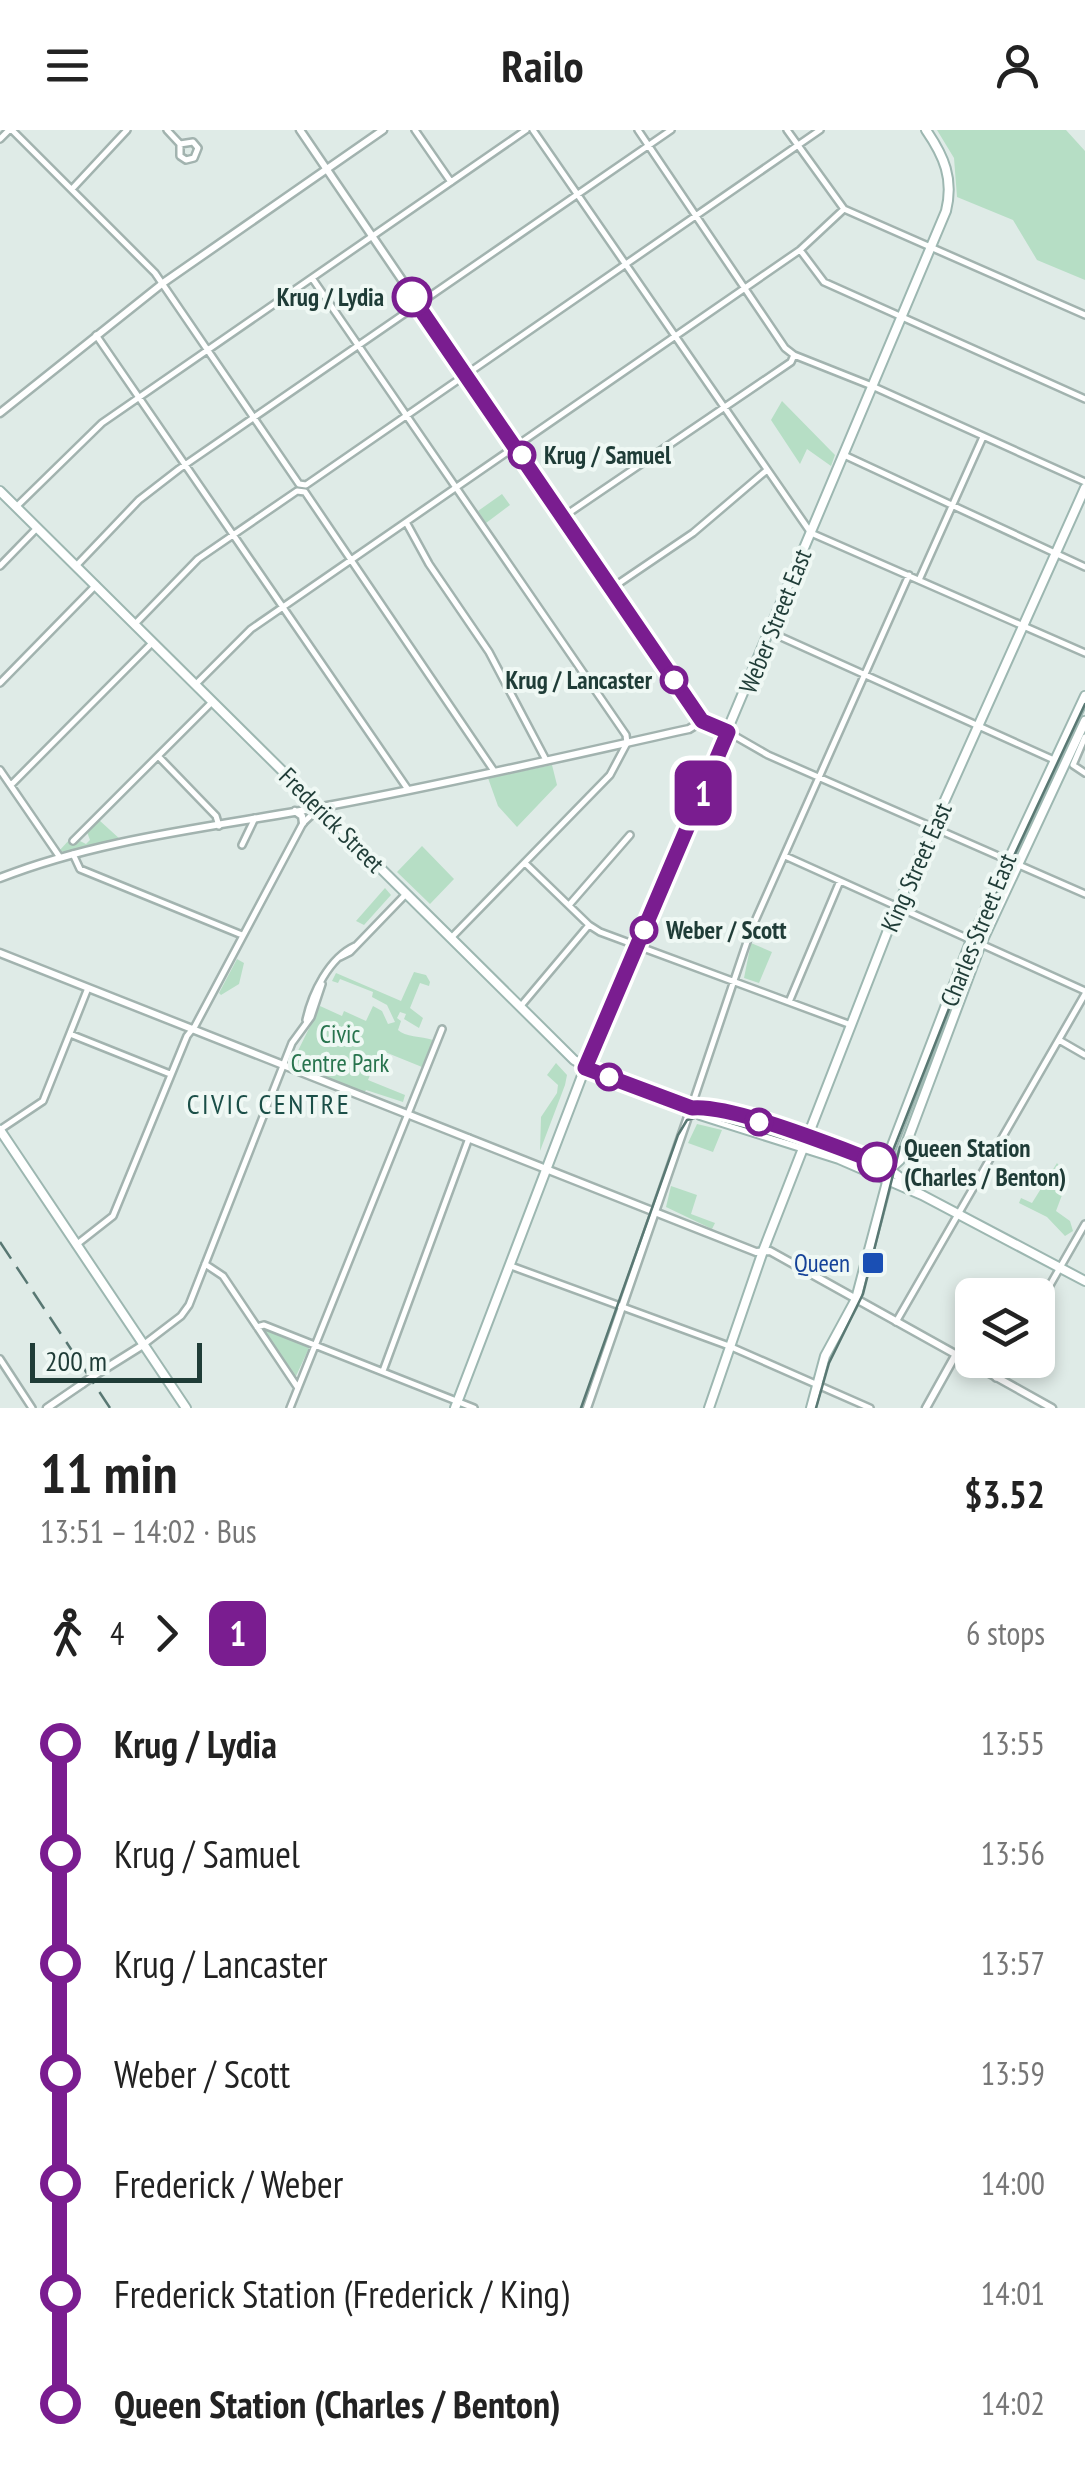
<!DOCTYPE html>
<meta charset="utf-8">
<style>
body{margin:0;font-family:"PT Sans Narrow",sans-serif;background:#f6f6f6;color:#222;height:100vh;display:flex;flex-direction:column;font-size:38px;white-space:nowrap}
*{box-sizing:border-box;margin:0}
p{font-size:32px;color:#767676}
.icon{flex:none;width:55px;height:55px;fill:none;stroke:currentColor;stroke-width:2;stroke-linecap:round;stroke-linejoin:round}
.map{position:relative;height:1278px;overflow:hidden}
.side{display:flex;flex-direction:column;background:#fff;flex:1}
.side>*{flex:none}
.badge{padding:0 20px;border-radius:15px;font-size:35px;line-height:65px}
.controls{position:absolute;left:955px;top:1148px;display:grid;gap:20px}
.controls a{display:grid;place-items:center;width:100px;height:100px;border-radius:15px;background:#fff;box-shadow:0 5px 15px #0003;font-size:50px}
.scale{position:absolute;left:30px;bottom:25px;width:172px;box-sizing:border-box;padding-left:10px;border:5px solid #1f3c37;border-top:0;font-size:28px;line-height:35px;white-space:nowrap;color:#1f3c37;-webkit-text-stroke:8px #eff8f4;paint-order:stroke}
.map>.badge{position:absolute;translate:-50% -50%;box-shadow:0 0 0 5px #fff}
.legs{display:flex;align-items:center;gap:15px;height:110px;padding:0 40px;font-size:32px}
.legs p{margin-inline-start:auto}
.headline{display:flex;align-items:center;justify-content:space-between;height:170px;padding:0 40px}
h1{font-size:55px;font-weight:800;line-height:75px}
ul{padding:0 40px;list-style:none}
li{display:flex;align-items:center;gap:35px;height:110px;font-size:38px}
li i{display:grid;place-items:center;width:15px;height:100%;margin:0 12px;background:currentColor}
li i::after{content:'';width:25px;height:25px;margin:-12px;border:8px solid;border-radius:50%;background:#fff}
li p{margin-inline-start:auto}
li:first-child i{background:linear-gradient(#0000 50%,currentColor 0)}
li:last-child i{background:linear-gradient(currentColor 50%,#0000 0)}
header{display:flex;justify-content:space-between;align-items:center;height:130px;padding:0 40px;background:#fff;font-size:45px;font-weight:800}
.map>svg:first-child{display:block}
.green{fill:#b6dec5}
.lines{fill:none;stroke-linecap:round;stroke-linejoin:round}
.minor-casing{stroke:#a2b3af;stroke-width:10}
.tertiary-casing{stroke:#a2b3af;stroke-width:11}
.secondary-casing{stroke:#9db7b1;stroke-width:12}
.minor{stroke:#fff;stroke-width:5}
.tertiary{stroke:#fff;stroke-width:6}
.secondary{stroke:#fff;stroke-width:8}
.tram{stroke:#597873;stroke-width:2.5}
.rail{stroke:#597873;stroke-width:2.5;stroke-dasharray:20 10;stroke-linecap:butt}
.tertiary-bridge-casing{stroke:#a2b3af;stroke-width:11;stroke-linecap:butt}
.tertiary-bridge{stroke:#fff;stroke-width:6}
.line-1-casing{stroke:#fff;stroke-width:22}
.line-1{stroke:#7a1d90;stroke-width:15}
.stop-1-dot{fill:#fff;stroke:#7a1d90;stroke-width:5}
.transit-dot{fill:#1a4fb4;stroke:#eff8f4;stroke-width:4}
.labels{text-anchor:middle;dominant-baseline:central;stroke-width:8;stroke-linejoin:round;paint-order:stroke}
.stop-label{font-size:25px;font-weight:bold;fill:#1f3c37;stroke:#eff8f4;text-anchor:start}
.street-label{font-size:25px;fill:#1f3c37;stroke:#eff8f4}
.park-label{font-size:25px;fill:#28744e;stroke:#eff8f4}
.transit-label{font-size:25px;fill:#164399;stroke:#eff8f4;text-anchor:end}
.neighbourhood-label{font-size:28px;letter-spacing:2.5px;fill:#1b4f48;stroke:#eff8f4}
</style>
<header><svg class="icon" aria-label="menu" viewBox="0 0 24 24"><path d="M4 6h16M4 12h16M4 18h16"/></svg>Railo<svg class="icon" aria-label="person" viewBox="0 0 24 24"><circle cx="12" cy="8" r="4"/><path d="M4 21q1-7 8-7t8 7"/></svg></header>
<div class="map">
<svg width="1085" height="1278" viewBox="0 0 1085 1278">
<rect width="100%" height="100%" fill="#dfebe7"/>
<!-- green -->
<path class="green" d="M937,0H1066L1085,21V150L1037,130L1013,90L957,67L954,28Z
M782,271L835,325L831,336L807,319L800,334L771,290Z
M502,364L510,375L486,393L478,381Z
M552,635L557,655L517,697L498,676L488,648Z
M99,690L121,710L65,722L59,721L70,709L75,714L80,711L86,714L90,710L87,702Z
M422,716L454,749L430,774L397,742Z
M385,758L391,765L364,795L356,791Z
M751,813L772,822L759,853L744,848Z
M237,829L244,833L239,854L221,865L219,863Z
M414,842L426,845L430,852L429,856L420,853L410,878L423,888L419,898L404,889L406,884L400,882L397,888L401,891L398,900C405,907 421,906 433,910L422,937L385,922L382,927L378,926L368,950L405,965L403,972L366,960L364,963L292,933L320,876L342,886L344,881L366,891L373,876L382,881L388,894L395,892L387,875L372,867L373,862L340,849L338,853L332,851L336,843L401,871Z
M556,933L567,945L565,955L540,1021L541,987L557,963L558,955L547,945Z
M697,994L722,1000L713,1022L688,1013Z
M1057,1033L1068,1049L1056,1081L1070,1091L1073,1101L1065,1106L1047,1087L1019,1073L1021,1068L1032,1073Z
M671,1056L697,1065L691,1084L715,1093L712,1099L666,1077Z
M266,1198L310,1216L296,1246L292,1245L263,1201Z"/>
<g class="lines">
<!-- minor casing -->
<g class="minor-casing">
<path id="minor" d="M12,0L155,143L299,354L306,355L820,0
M167,0L180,14V26L186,30L194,28L198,18L193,12L180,14
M415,0L451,52
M533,0L811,403L1085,523
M638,0L785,218L794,225L872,256L1085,352
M787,0L844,79L1085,185
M0,9L9,0
M72,59L127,0
M800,120L824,152L1085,269
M312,148L626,605L627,613L610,645L451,808
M96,205L407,658
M844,325L1085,437
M16,377L102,293L526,0
M563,387L791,232L794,225
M406,392L429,434L489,522L546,630
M0,436L37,398
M76,436L139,370L179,339L671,0
M919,450L983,307
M612,458L693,403L767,340
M135,494L198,429L297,361L305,362L494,641
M770,502L1054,630
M0,553L96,455
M195,555L251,499L800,120L844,79
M728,602L768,625L1085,764
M1085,607L1073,635L1085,643
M159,627L216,686L219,696
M0,640L59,726
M11,655L153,512
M73,711L212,572
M242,715L255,688
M73,724L80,739L242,805
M785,726L971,810
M525,733L589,795L600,802L851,895
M570,774L630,705
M981,814L1085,861
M340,827L350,822L406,764
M789,872L840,751
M520,877L589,795
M306,890C312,863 329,828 355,816
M70,904L170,944
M1059,910L1085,925
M691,978L751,800L909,445
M1,999L43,971L88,858
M76,1115L113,1086L187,906L195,896L303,693L319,678
M205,1134L223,1146L298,1258
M511,1136L729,1216L870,1278
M1038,1176L1085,1094
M896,1192L1085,864
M257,1197L264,1195L474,1278
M143,1215L181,1186L189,1175L292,913L311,887L322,854
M0,1229L32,1278
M383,1241L469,1008
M996,1248L1007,1230
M290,1278L442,899"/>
</g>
<!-- tertiary casing -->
<g class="tertiary-casing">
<path id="tertiary" d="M300,0L702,591L727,602
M0,283L163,153L383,0
M295,681L302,686L303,693
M0,748C104,707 223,696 333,675C452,653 571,625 689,599L702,591
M0,823L756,1122L770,1121L1052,1278
M95,1245L143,1215
M47,1278L82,1254
M587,1278L691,978
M926,1278L955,1226"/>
</g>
<!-- secondary casing -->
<g class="secondary-casing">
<path id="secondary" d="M0,361L574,930L596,942L691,978L700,985L839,1029L922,1065L1085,1151
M692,978C721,975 849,1017 877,1032C891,1039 903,1050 915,1059
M0,1000L186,1278
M889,1040L900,1030L981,814L1085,591
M455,1278L585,938L946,81C954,49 944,26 926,0
M709,1278L763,1121L897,777L1085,358
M811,1278L825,1226L856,1169L887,1052L888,1026L971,810L1085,566"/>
</g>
<!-- minor -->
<use href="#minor" class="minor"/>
<!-- tertiary -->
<use href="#tertiary" class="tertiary"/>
<!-- secondary -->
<use href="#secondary" class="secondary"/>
<!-- tram -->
<path class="tram" d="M581,1278L678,1005L687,990L705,985L869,1034H881L890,1028L984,790L1085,574
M816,1278L829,1233L863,1164L900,1017"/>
<!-- rail -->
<path class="rail" d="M0,1112L110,1278"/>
<!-- tertiary-bridge casing -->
<g class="tertiary-bridge-casing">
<path id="tertiary-bridge" d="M82,1254L95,1245"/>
</g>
<!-- tertiary-bridge -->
<use href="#tertiary-bridge" class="tertiary-bridge"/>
</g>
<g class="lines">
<!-- line-1 casing -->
<g class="line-1-casing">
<path id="line-1" d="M412,167L702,591L728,602L585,938L692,978C731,974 836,1017 877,1032"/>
</g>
<!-- line-1 -->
<use href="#line-1" class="line-1"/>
</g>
<!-- markers -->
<g class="stop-1-dot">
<circle cx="412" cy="167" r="18"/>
<circle cx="522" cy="325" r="12"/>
<circle cx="674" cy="550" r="12"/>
<circle cx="644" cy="800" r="12"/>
<circle cx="609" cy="947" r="12"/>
<circle cx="759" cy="992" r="12"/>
<circle cx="877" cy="1032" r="18"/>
</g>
<rect class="transit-dot" x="861" y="1121" width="24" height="24" rx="5"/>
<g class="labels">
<!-- stop labels -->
<g class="stop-label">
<text x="384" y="167" text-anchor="end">Krug / Lydia</text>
<text x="544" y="325">Krug / Samuel</text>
<text x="652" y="550" text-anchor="end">Krug / Lancaster</text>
<text x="666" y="800">Weber / Scott</text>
<text x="904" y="1018">Queen Station<tspan x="904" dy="29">(Charles / Benton)</tspan></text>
</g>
<!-- street labels -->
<g class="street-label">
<text transform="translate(775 491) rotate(-68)">Weber Street East</text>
<text transform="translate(332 690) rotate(45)">Frederick Street</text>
<text transform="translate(916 737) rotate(-66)">King Street East</text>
<text transform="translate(978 800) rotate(-68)">Charles Street East</text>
</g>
<!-- park labels -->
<g class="park-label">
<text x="340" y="904">Civic<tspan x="340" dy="29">Centre Park</tspan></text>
</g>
<!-- transit labels -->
<g class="transit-label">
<text x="850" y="1133">Queen</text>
</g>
<!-- neighbourhood labels -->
<g class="neighbourhood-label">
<text x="269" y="973">CIVIC CENTRE</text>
</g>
</g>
</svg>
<div class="controls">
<a><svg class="icon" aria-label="layers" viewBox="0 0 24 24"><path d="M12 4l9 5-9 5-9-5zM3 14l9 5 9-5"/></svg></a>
</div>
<div class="scale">200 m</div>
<b class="badge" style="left:703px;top:663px;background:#7a1d90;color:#fff">1</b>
</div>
<section class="side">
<div class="headline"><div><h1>11 min</h1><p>13:51 – 14:02 · Bus</p></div><b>$3.52</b></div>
<div class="legs"><svg class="icon" aria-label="walk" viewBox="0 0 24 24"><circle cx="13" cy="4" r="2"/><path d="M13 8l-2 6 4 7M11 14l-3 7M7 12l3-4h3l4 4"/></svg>4<svg class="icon" aria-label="forward" viewBox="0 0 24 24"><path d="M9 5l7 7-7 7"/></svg><b class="badge" style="background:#7a1d90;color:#fff">1</b><p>6 stops</p></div>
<ul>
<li><i style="color:#7a1d90"></i><b>Krug / Lydia</b><p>13:55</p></li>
<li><i style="color:#7a1d90"></i><span>Krug / Samuel</span><p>13:56</p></li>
<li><i style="color:#7a1d90"></i><span>Krug / Lancaster</span><p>13:57</p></li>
<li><i style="color:#7a1d90"></i><span>Weber / Scott</span><p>13:59</p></li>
<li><i style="color:#7a1d90"></i><span>Frederick / Weber</span><p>14:00</p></li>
<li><i style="color:#7a1d90"></i><span>Frederick Station (Frederick / King)</span><p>14:01</p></li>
<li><i style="color:#7a1d90"></i><b>Queen Station (Charles / Benton)</b><p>14:02</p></li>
</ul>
</section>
